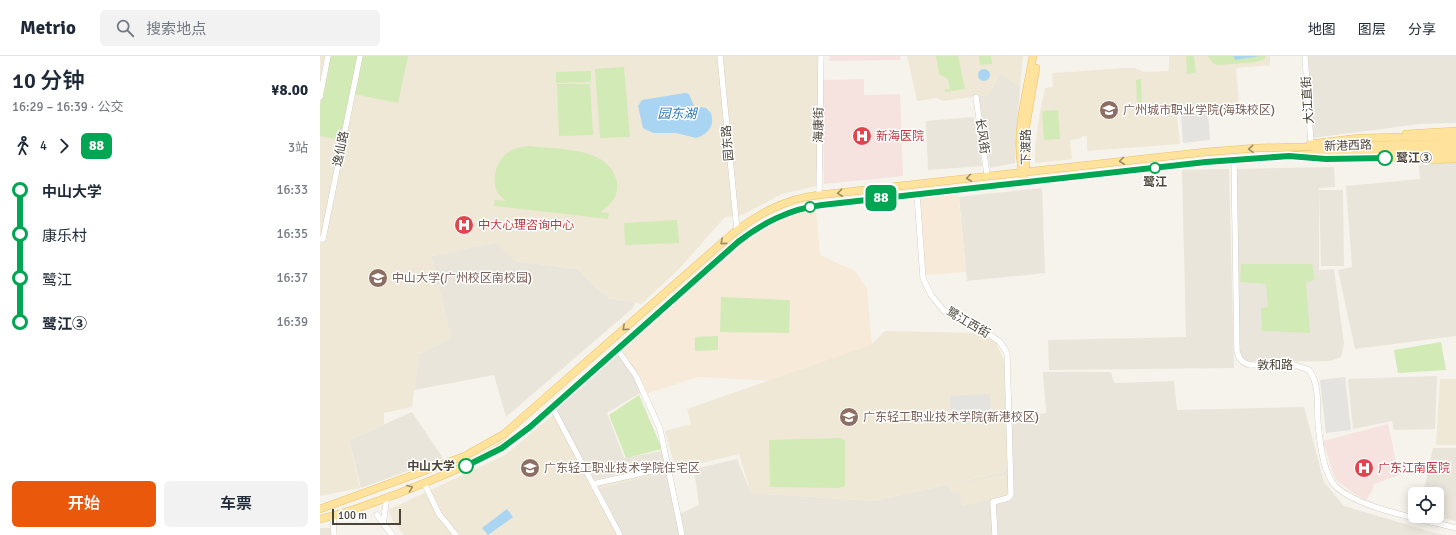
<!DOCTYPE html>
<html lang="zh">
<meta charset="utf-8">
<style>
body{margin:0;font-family:Signika,"Noto Sans SC",sans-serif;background:#f2f2f3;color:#1f2937;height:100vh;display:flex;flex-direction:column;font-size:15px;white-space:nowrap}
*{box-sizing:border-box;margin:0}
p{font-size:13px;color:#747a83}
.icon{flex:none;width:22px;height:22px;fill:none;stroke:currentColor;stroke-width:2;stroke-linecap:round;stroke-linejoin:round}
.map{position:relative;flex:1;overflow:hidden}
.side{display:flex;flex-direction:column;background:#fff;width:320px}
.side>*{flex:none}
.badge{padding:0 8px;border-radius:6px;font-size:14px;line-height:26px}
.buttons{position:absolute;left:1088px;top:431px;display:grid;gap:8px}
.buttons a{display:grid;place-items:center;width:36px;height:36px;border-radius:6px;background:#fff;box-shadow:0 2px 10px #0003;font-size:20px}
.scale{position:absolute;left:12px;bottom:10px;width:69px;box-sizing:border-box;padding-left:4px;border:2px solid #4b4439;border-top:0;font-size:11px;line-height:14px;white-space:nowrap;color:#4b4439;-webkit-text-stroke:3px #fff;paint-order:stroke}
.map>.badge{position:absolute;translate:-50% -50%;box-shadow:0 0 0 2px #fff}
.legs{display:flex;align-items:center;gap:6px;height:44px;padding:0 12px;font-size:13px}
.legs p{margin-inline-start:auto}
.summary{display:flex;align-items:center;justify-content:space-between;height:68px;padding:0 12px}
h1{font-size:22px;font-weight:600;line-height:30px}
.primary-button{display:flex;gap:8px;margin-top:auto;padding:8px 12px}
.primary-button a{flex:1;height:46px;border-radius:6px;background:#ea580c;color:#fff;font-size:16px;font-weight:600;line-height:46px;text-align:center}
.primary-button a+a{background:#f2f2f3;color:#1f2937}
ul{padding:0 12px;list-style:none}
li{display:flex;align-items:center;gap:14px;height:44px;font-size:15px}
li i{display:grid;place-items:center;width:6px;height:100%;margin:0 5px;background:currentColor}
li i::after{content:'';width:10px;height:10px;margin:-5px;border:3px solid;border-radius:50%;background:#fff}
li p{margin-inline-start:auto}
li:first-child i{background:linear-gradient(#0000 50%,currentColor 0)}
li:last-child i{background:linear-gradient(currentColor 50%,#0000 0)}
header{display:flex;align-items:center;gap:24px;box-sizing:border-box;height:56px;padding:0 20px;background:#fff;border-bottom:1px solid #e0e1e3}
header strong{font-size:19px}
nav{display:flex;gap:22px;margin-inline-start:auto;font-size:14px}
.search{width:280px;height:36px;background:#f2f2f3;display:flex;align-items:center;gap:10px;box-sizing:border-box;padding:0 14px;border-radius:6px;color:#747a83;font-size:15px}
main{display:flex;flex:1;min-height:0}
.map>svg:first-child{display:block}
.residential{fill:#eae5da}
.commercial{fill:#f7ead8}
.education{fill:#efe8d6}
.medical{fill:#f6e3e0}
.green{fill:#d2eab5}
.parking{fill:#e5e3e0}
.water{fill:#a9d4f2}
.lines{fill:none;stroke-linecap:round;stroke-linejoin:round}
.minor-casing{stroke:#c2bbae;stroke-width:6}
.major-casing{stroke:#e6c16a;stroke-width:8}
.minor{stroke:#fff;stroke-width:5.5}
.major{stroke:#ffe39c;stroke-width:7}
.oneway{stroke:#9c8c66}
.line-1-casing{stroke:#fff;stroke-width:9}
.line-1{stroke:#00a651;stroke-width:6}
.stop-1-dot{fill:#fff;stroke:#00a651;stroke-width:2}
.labels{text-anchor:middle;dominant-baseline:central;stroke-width:3;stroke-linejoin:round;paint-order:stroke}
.street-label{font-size:12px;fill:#4b4439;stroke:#fff}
.education-label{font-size:12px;fill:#785e54;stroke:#fff;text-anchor:start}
.health-label{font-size:12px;fill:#be3a42;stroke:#fff;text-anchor:start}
.stop-label{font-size:12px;font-weight:bold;fill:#4b4439;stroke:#fff;text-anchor:start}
.water-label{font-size:13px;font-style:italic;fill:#2e7ab2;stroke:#fff}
</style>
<header>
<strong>Metrio</strong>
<div class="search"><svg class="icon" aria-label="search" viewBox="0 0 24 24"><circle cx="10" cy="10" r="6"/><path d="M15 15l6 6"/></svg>搜索地点</div>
<nav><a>地图</a><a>图层</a><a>分享</a></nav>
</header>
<main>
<section class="side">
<div class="summary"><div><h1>10 分钟</h1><p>16:29 – 16:39 · 公交</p></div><b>¥8.00</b></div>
<div class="legs"><svg class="icon" aria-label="walk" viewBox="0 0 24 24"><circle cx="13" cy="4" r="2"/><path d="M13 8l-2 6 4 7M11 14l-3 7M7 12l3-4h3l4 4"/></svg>4<svg class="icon" aria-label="forward" viewBox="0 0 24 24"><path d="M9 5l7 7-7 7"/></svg><b class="badge" style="background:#00a651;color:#fff">88</b><p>3站</p></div>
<ul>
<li><i style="color:#00a651"></i><b>中山大学</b><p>16:33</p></li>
<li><i style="color:#00a651"></i><span>康乐村</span><p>16:35</p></li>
<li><i style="color:#00a651"></i><span>鹭江</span><p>16:37</p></li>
<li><i style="color:#00a651"></i><b>鹭江③</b><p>16:39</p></li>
</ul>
<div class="primary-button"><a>开始</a><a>车票</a></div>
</section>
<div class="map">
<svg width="1136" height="479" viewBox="0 0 1136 479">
<rect width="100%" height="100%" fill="#f6f3ec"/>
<!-- residential -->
<path class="residential" d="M986,0H1136V67L1100,68L992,82Z
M681,17L700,31L695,107L670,112L658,40L668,39Z
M654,61L662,110L608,114L606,65Z
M1136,105V280L1035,293L1018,214L1032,211L1026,130L1100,123L1099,109Z
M1014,111L1015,131L999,132V214L1014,213L1024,288L1021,301L1010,305L927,306L922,303L919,295L916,113Z
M909,113L914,312L729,314L728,284L866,281L862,114Z
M722,132L725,217L647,225L639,141Z
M999,134H1023L1024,210H1001Z
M176,186L196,205L258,213L274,230L289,242L315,247L313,252L186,361L174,319L94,334L99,298L131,282L111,200Z
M297,295L315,320L320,337L287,357L304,402L342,395L347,405L271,425L234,351Z
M723,316H791L794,327L854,325L857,354L984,351L1004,426L1024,450L1122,479H300L276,433L350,415L359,458L379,449L374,413L417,403L431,437L553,445L684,416L690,391L693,361L726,357Z
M1117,320L1115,373L1074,374L1072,365L1033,373L1028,323Z
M92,356L123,402L41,432L29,384Z
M1113,392H1136V465L1113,460H1117V438H1103Z
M0,472H11V479H0Z"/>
<!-- commercial -->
<path class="commercial" d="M638,137L646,216L604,219L598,141Z
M496,154L500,199L535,215L547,233L552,289L453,325L378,321L326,338L300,294L427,182L453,165Z"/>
<!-- education -->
<path class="education" d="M0,0H500L496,130L462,138L422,159L405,161L359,213L321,248L289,242L274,230L258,213L196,205L176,186L111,200L131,282L99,298L92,351L64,357V368L29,384L40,432L0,440Z
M587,0H703L700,31L681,17L668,39L623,45L617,42L597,45Z
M849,0H950V9L916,12L919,47L856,52L860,88L767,95V80H762V82L750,84L752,103L715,107V90L720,56L725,32L733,31L732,17L805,12H816L824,16L849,15Z
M565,275L654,277L675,285L685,306L690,391L684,416L553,445L431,437L419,398L275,433L299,479H84L73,465L68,454L185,399L234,358L270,425L353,404L345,375L371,368L367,353L551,289Z
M1120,323H1136V389H1116Z
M686,418L688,440L642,450L639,435L630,436L628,429Z"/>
<!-- medical -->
<path class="medical" d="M510,0H580L581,4L509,5Z
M544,23V39L580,38L583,120L504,128L502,24Z
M1068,368L1079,419L1054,428L1052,435L1046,444L1033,437L1015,423L1003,385Z"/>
<!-- green -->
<path class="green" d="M10,0H39L22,84L0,80V49Z
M42,0H88L78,47L34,38Z
M616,0H638L645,33L625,36V33H630L628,23L619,18Z
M659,0H671L672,8L660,9Z
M866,0H874L876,17L867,18Z
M888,0H946L944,3L937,6L898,9L893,7Z
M304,11L310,81L280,82L275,13Z
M271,15V26L236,27V16Z
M821,23L822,47H817L816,24Z
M237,28H270L273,79L239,80Z
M738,54L740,83L724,84L722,55Z
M209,90C238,94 290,90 297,126C299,140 291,149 280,156L289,157L288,163L174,150L175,144L186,145C183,142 179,139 177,136C170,119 179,97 197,92C200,91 205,91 209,90Z
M357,164L359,187L305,189L304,167Z
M921,208H992L995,223L986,227L990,277L942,275L941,252L948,251L946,228L920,226Z
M401,241L470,244L469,277L400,276Z
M398,280V294L375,295V281Z
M1121,286L1126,314L1078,317L1074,294Z
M319,339L342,393L306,402L289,359Z
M520,382L525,384V430L518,432L450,431L449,384Z"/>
<!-- parking -->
<path class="parking" d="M888,57L890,84L863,87L861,59Z
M1025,321L1031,374L1006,377L1000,324Z
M670,338L671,357L631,359L630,340Z"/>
<!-- water -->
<path class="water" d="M914,0H939L915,4Z
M658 19a6 6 0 1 1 12 0a6 6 0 1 1-12 0Z
M365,37L369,38L374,50L386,52L391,57C395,70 388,78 376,82L356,77H333L323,72L318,50L322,44Z
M187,453L193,461L168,479L162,472Z"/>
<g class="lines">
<!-- minor casing -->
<g class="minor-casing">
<path id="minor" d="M400,0L417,174
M985,0L991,88
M0,41L8,0
M656,41L667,119
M914,104L917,295C919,303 922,307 930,309H975L989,314C1000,329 997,350 998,367C1000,386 1002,409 1012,426C1029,451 1106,464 1136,472
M597,138L603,222L611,239L624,255L661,273L680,286L687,297L691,439L688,442L673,446L675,479
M499,139L501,0
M0,183H3L40,0
M297,293L316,320L340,373L362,479
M232,351L300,479
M104,427L119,458L136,479
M273,428L349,411
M57,459L72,479
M13,460L14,479
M63,468L67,441"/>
</g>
<!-- major casing -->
<g class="major-casing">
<path id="major" d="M1086,78L1136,75
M990,88L1039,82L1136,80
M985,102H1065L1136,97
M1095,104L1136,103
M706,110V70L716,12
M705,126C692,85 706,41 713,0
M0,453L145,400L184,378L411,179C438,158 464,143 499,139L886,96L937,92L1136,87
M0,463C28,457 55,446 82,436C129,417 170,402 210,371L417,186C443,166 469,154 502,149L877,107L1005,97L1136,92"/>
</g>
<!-- minor -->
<use href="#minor" class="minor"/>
<!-- major -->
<use href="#major" class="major"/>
</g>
<!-- one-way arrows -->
<defs><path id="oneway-chevron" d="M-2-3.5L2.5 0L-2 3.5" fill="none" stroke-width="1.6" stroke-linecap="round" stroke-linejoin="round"/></defs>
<g class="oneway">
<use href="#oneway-chevron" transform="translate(931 93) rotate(177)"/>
<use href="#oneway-chevron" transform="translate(802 105) rotate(173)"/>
<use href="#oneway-chevron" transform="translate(649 122) rotate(173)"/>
<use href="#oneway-chevron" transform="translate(520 137) rotate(174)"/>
<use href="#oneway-chevron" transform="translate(403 186) rotate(139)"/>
<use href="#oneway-chevron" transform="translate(305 272) rotate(138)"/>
<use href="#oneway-chevron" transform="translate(90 432) rotate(-21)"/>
</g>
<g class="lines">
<!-- line-1 casing -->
<g class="line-1-casing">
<path id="line-1" d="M146,410L182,392L210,371L418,186C443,167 469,153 502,149L886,106L969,100L1006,103L1065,102"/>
</g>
<!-- line-1 -->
<use href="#line-1" class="line-1"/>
</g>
<!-- icons -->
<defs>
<g id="university-disc" transform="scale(1)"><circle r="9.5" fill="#8d6e63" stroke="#fff"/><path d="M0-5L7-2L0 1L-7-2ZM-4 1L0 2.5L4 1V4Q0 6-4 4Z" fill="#fff"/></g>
<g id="hospital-disc" transform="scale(1)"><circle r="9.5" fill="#e0444e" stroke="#fff"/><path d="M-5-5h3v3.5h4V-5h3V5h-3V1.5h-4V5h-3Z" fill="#fff"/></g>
</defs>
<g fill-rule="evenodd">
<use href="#university-disc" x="789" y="54"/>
<use href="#hospital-disc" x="542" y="80"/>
<use href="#hospital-disc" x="144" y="169"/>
<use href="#university-disc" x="58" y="222"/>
<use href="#university-disc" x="529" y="361"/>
<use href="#university-disc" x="210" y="412"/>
<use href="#hospital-disc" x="1044" y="412"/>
</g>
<!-- markers -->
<g class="stop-1-dot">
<circle cx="1065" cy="102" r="7"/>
<circle cx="835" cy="112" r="5"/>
<circle cx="490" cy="151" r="5"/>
<circle cx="146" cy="410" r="7"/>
</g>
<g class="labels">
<!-- street labels -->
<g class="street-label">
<text transform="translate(988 44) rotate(-94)">大江直街</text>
<text transform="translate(499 69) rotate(-89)">海康街</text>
<text transform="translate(662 80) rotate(82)">长风街</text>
<text transform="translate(408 87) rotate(-95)">园东路</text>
<text transform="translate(1028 90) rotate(-2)">新港西路</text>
<text transform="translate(706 91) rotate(-90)">下渡路</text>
<text transform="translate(21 93) rotate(-78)">逸仙路</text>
<text transform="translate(648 267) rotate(30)">鹭江西街</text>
<text x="955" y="309">敦和路</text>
</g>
<!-- education labels -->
<g class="education-label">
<text x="803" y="54">广州城市职业学院(海珠校区)</text>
<text x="72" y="222">中山大学(广州校区南校园)</text>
<text x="543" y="361">广东轻工职业技术学院(新港校区)</text>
<text x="224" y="412">广东轻工职业技术学院住宅区</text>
</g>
<!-- health labels -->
<g class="health-label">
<text x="556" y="80">新海医院</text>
<text x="158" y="169">中大心理咨询中心</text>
<text x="1058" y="412">广东江南医院</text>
</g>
<!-- stop labels -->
<g class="stop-label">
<text x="1076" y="102">鹭江③</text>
<text x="835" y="126" text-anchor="middle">鹭江</text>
<text x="135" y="410" text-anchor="end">中山大学</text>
</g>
<!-- water labels -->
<g class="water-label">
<text x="357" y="58">园东湖</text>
</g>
</g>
</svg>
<div class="buttons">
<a><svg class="icon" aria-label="locate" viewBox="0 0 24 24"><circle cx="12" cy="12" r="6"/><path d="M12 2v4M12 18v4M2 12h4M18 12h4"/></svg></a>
</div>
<div class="scale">100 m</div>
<b class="badge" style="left:561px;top:142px;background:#00a651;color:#fff">88</b>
</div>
</main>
